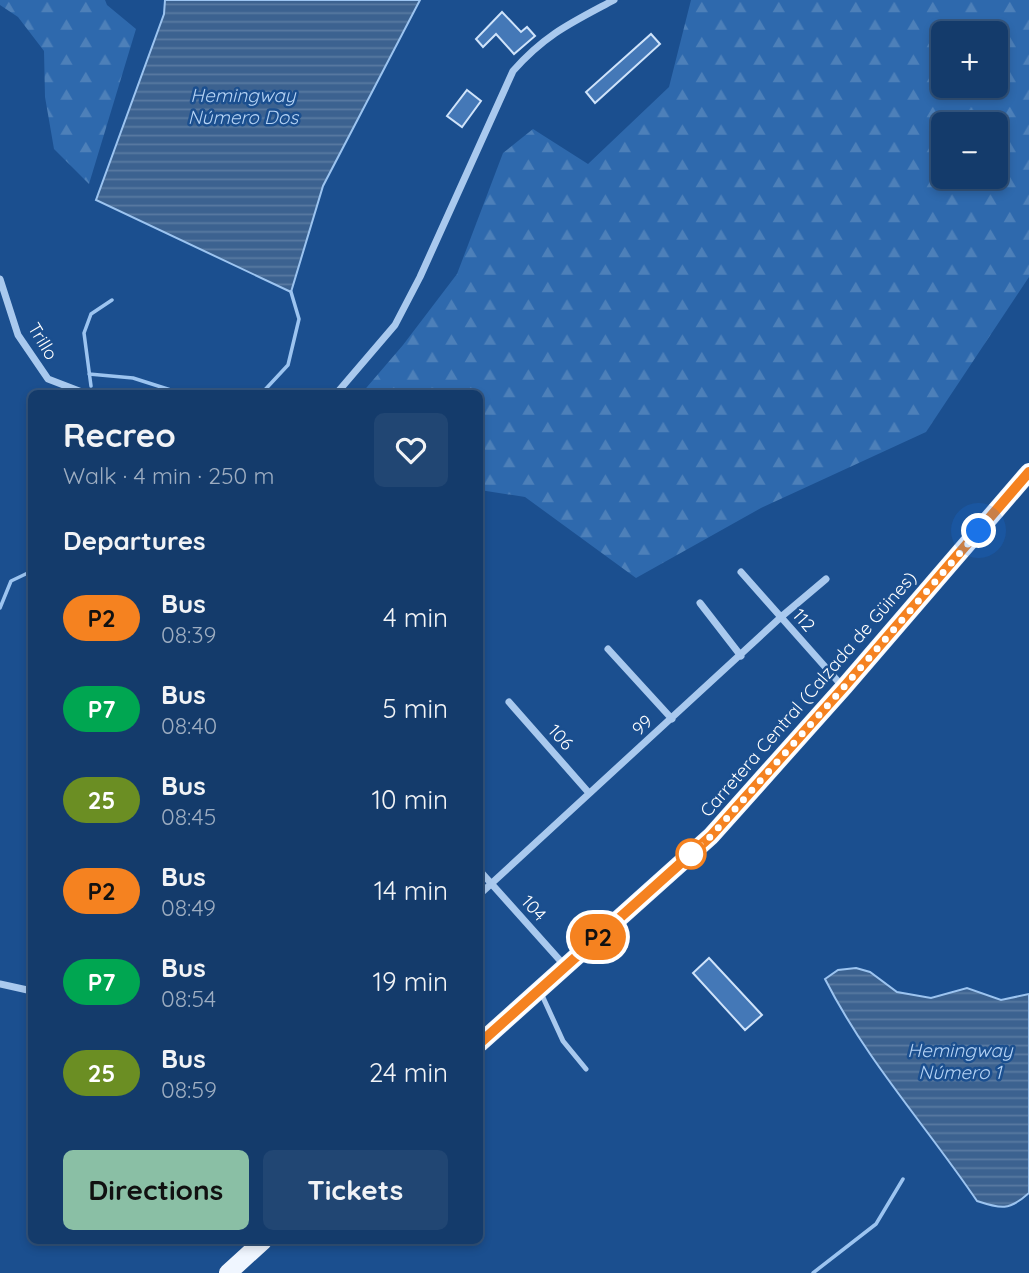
<!DOCTYPE html>
<meta charset="utf-8">
<style>
body{margin:0;font-family:Quicksand,sans-serif;background:#214673;color:#f1f3f6;height:100vh;display:flex;flex-direction:column;font-size:26px;white-space:nowrap}
*{box-sizing:border-box;margin:0}
p{font-size:23px;color:#9dadc1}
.icon{flex:none;width:38px;height:38px;fill:none;stroke:currentColor;stroke-width:2;stroke-linecap:round;stroke-linejoin:round}
.map{position:relative;flex:1;overflow:hidden}
.panel{position:absolute;left:28px;top:390px;width:455px;height:854px;display:flex;flex-direction:column;background:#143b6b;border-radius:10px;box-shadow:0 4px 10px #0003,0 0 0 2px #33557e}
.panel>*{flex:none}
.badge{padding:0 14px;border-radius:23px;font-size:24px;line-height:46px}
.controls{position:absolute;left:931px;top:21px;display:grid;gap:14px}
.controls a{display:grid;place-items:center;width:77px;height:77px;border-radius:10px;background:#143b6b;box-shadow:0 4px 10px #0003,0 0 0 2px #33557e;font-size:35px}
.you{position:absolute;width:35px;height:35px;margin:-18px;border:5px solid #fff;border-radius:50%;background:#1a73e8;box-shadow:0 0 0 10px #1a73e833}
.map>.badge{position:absolute;translate:-50% -50%;box-shadow:0 0 0 4px #fff}
h2{padding:0 35px;font-size:26px;line-height:63px}
.round{display:grid;place-items:center;flex:none;width:74px;height:74px;border-radius:10px;background:#214673}
.summary{display:flex;align-items:center;justify-content:space-between;height:119px;padding:0 35px}
h1{font-size:33px;font-weight:800;line-height:52px}
.cta{display:flex;gap:14px;margin-top:auto;padding:14px 35px}
.cta a{flex:1;height:80px;border-radius:10px;background:#8abfa5;color:#111;font-size:28px;font-weight:800;line-height:80px;text-align:center}
.cta a+a{background:#214673;color:#f1f3f6}
ul{padding:0;list-style:none}
li{display:flex;align-items:center;gap:21px;height:91px;padding:0 35px}
li div{flex:1}
li b{display:block;font-size:26px}
li em{font-style:normal}
li .badge{min-width:77px;font-weight:700;text-align:center}
.map>svg:first-child{display:block}
.forest{fill:url(#forest-firs);fill-rule:evenodd}
.water{fill:url(#water-rules);stroke:#9cc4f0;stroke-width:2}
.lines{fill:none;stroke-linecap:round;stroke-linejoin:round}
.stream{stroke:#9cc4f0;stroke-width:3.5}
.building{fill:#4478b7;stroke:#cfe3fa;stroke-width:2}
.service{stroke:#a9c9ee;stroke-width:5}
.minor{stroke:#a9c9ee;stroke-width:7}
.primary{stroke:#f0f6ff;stroke-width:18}
.line-casing{stroke:#fff;stroke-width:16}
.line{stroke:#f58220;stroke-width:10}
.walk{stroke:#fff;stroke-width:7;stroke-dasharray:0 12.6}
.stop-dot{fill:#fff;stroke:#f58220;stroke-width:3.5}
.labels{text-anchor:middle;dominant-baseline:central;stroke-width:5;stroke-linejoin:round;paint-order:stroke}
.street-label{font-size:18px;fill:#fff;stroke:#1b4f8f}
.water-label{font-size:19px;font-style:italic;fill:#b5d3f5;stroke:#1b4f8f}
</style>
<div class="map">
<svg width="1029" height="1273" viewBox="0 0 1029 1273">
<defs>
<pattern id="forest-firs" width="22" height="20" patternUnits="userSpaceOnUse" patternTransform="scale(1.75)"><rect width="22" height="20" fill="#2e69ad"/><path d="M5 1l3.5 6h-7zM16 11l3.5 6h-7z" fill="#4d80b9"/></pattern>
<pattern id="water-rules" width="6" height="5" patternUnits="userSpaceOnUse" patternTransform="scale(1.75)"><rect width="6" height="5" fill="#3c6290"/><path d="M0 2.5h6" fill="none" stroke="#597aa1"/></pattern>
</defs>
<rect width="100%" height="100%" fill="#1b4f8f"/>
<!-- forest -->
<path class="forest" d="M0,0H105L107,5L136,29L89,184L54,149L45,97L44,51L18,17L0,5Z
M691,0H1029V277L926,432L761,508L636,578L525,497L480,490V394H361L403,345L457,274L503,153L533,129L588,164L669,87ZM943,33H996V86H943ZM943,124H996V177H943Z"/>
<!-- water -->
<path class="water" d="M165,0H420L323,186L291,292L96,200L164,14Z
M856,968L870,972L897,992L931,998L967,988L1001,1000L1029,994V1193C1009,1211 1001,1209 977,1201C927,1127 866,1060 825,979L838,970Z"/>
<g class="lines">
<!-- stream -->
<path class="stream" d="M89,374L133,378L177,392L198,394
M91,386L84,333L91,314L112,300
M261,394L288,365L299,319L291,292
M0,608L11,581L32,571
M813,1273L876,1224L903,1179"/>
</g>
<!-- building -->
<path class="building" d="M502,12L521,32L527,27L535,36L514,54L496,34L483,47L476,39Z
M651,34L660,44L595,103L586,92Z
M467,90L481,101L462,127L447,116Z
M709,958L762,1015L745,1030L693,973Z"/>
<g class="lines">
<!-- service -->
<path class="service" d="M541,993L563,1041L586,1069"/>
<!-- minor -->
<path class="minor" d="M0,279L18,335L48,379L87,394
M336,394L395,325L420,277L513,71C546,34 571,23 614,0
M741,572L843,687
M700,603L741,656
M608,649L672,719
M509,702L589,793
M480,871L565,966
M480,894L781,617L826,579
M0,984L32,991"/>
<!-- primary -->
<path class="primary" d="M480,1043L711,836L844,687L1029,472
M228,1273L263,1241"/>
</g>
<g class="lines">
<!-- line casing -->
<g class="line-casing">
<path id="line" d="M480,1043L711,836L844,687L1029,472"/>
</g>
<!-- line -->
<use href="#line" class="line"/>
<!-- walk -->
<path class="walk" d="M691,854L711,836L844,687L979,531"/>
</g>
<!-- markers -->
<circle class="stop-dot" cx="691" cy="854" r="14"/>
<g class="labels">
<!-- street labels -->
<g class="street-label">
<text transform="translate(43 341) rotate(59)">Trillo</text>
<text transform="translate(804 620) rotate(49)">112</text>
<text transform="translate(808 694) rotate(-49)">Carretera Central (Calzada de Güines)</text>
<text transform="translate(642 725) rotate(-42)">99</text>
<text transform="translate(561 737) rotate(48)">106</text>
<text transform="translate(534 908) rotate(48)">104</text>
</g>
<!-- water labels -->
<g class="water-label">
<text x="243" y="95">Hemingway<tspan x="243" dy="22">Número Dos</tspan></text>
<text x="960" y="1050">Hemingway<tspan x="960" dy="22">Número 1</tspan></text>
</g>
</g>
</svg>
<div class="controls">
<a>+</a>
<a>−</a>
</div>
<div class="you" style="left:979px;top:531px"></div>
<b class="badge" style="left:598px;top:937px;background:#f58220;color:#111">P2</b>
<section class="panel">
<div class="summary"><div><h1>Recreo</h1><p>Walk · 4 min · 250 m</p></div><a class="round"><svg class="icon" aria-label="heart" viewBox="0 0 24 24"><path d="M12 20l-8-8c-3-5 5-10 8-4 3-6 11-1 8 4z"/></svg></a></div>
<h2>Departures</h2>
<ul>
<li><span class="badge" style="background:#f58220;color:#111">P2</span><div><b>Bus</b><p>08:39</p></div><em>4 min</em></li>
<li><span class="badge" style="background:#00a651;color:#fff">P7</span><div><b>Bus</b><p>08:40</p></div><em>5 min</em></li>
<li><span class="badge" style="background:#6b8e23;color:#fff">25</span><div><b>Bus</b><p>08:45</p></div><em>10 min</em></li>
<li><span class="badge" style="background:#f58220;color:#111">P2</span><div><b>Bus</b><p>08:49</p></div><em>14 min</em></li>
<li><span class="badge" style="background:#00a651;color:#fff">P7</span><div><b>Bus</b><p>08:54</p></div><em>19 min</em></li>
<li><span class="badge" style="background:#6b8e23;color:#fff">25</span><div><b>Bus</b><p>08:59</p></div><em>24 min</em></li>
</ul>
<div class="cta"><a>Directions</a><a>Tickets</a></div>
</section>
</div>
